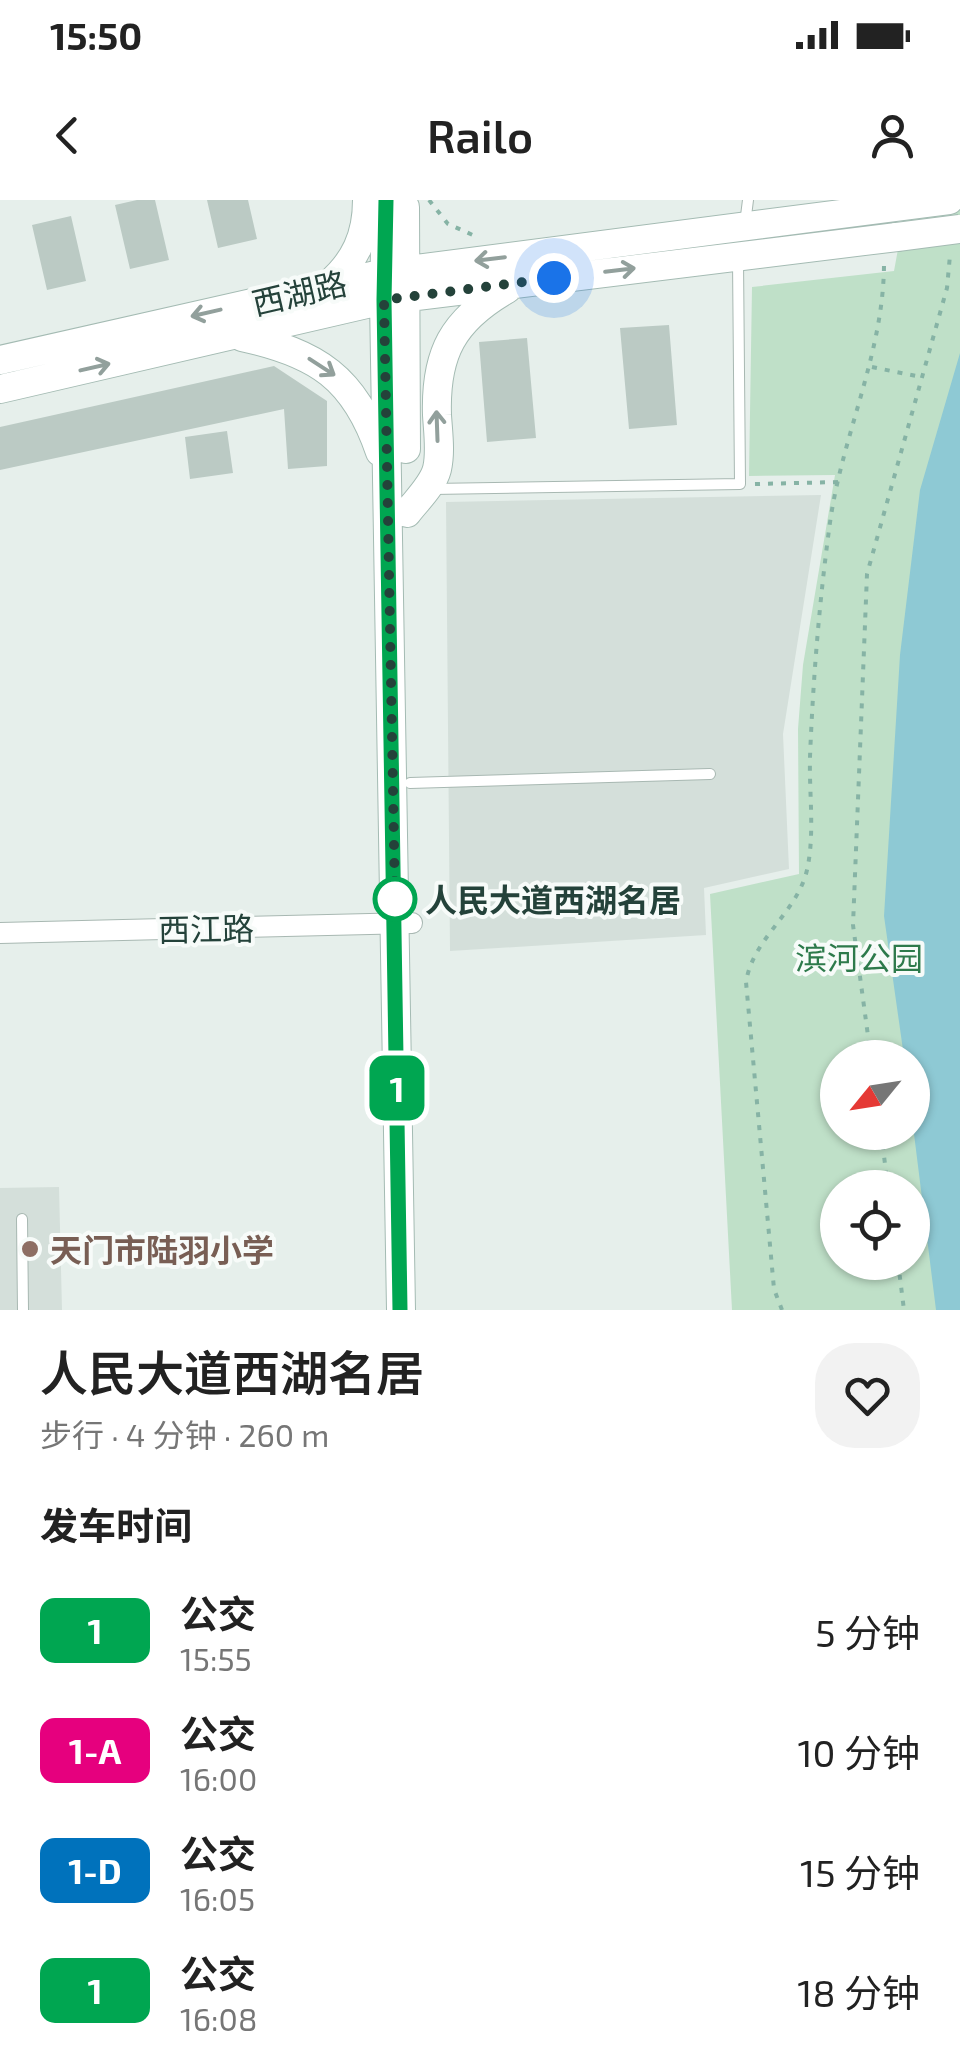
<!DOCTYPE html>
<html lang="zh">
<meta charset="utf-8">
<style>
body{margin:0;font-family:"Exo 2","Noto Sans SC",sans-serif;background:#f2f2f2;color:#222;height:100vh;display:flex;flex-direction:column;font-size:38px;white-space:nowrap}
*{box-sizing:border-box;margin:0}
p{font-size:32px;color:#767676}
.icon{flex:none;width:55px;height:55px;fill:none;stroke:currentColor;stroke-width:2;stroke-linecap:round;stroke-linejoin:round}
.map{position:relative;height:1110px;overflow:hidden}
.details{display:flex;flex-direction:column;background:#fff;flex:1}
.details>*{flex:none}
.badge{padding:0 20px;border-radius:15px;font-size:35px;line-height:65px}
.needle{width:65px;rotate:240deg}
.controls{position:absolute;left:820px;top:840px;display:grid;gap:20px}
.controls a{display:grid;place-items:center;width:110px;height:110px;border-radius:50%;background:#fff;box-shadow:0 2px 8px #0004;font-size:50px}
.you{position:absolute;width:50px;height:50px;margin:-25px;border:8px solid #fff;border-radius:50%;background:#1a73e8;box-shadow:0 0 0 15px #1a73e833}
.map>.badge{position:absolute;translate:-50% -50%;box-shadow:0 0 0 5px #fff}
h2{padding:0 40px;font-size:38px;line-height:90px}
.round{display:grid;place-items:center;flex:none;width:105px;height:105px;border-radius:40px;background:#f2f2f2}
.summary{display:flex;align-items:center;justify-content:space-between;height:170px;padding:0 40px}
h1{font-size:48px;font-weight:600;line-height:75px}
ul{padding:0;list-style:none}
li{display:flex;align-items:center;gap:30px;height:120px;padding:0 40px}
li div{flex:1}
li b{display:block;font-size:38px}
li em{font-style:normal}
li .badge{min-width:110px;font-weight:700;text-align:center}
.status{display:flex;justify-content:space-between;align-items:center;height:70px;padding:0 50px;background:#fff;direction:ltr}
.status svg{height:28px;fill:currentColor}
header{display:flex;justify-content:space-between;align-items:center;height:130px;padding:0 40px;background:#fff;font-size:45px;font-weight:600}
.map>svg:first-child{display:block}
.built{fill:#d4dfda}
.green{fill:#bfe0c8;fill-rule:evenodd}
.water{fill:#8ec9d4}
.building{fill:#bbcac4}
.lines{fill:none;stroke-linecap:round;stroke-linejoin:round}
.lane-casing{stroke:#a8b8b2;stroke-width:12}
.street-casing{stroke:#a8b8b2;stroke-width:22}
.secondary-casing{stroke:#a4bbb3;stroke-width:30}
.path{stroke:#86b3a5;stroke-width:4;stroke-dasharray:5 8;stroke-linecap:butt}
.lane{stroke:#fff;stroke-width:10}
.street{stroke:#fff;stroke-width:20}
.secondary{stroke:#fff;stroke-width:28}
.secondary-bridge-casing{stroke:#a4bbb3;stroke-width:30;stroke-linecap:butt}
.secondary-bridge{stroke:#fff;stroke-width:28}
.oneway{stroke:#92a09c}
.line-casing{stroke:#fff;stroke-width:22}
.line{stroke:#00a651;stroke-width:15}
.walk{stroke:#24423a;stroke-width:10;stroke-dasharray:0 18}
.stop-dot{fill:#fff;stroke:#00a651;stroke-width:5}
.education-dot{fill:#8d6e63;stroke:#f7fbf9;stroke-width:4}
.labels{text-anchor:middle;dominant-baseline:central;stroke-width:8;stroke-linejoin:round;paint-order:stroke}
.street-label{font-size:32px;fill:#24423a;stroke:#f7fbf9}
.stop-label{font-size:32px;font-weight:bold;fill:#24423a;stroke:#f7fbf9;text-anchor:start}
.park-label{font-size:32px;fill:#2d7a4b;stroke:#f7fbf9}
.education-label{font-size:32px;font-weight:bold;fill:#785e54;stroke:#f7fbf9;text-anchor:start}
</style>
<div class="status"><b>15:50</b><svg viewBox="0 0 49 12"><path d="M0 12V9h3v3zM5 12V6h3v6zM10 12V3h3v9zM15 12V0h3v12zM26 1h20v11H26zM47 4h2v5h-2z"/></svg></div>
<header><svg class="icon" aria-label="back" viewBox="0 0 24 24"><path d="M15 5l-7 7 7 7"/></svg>Railo<svg class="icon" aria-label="person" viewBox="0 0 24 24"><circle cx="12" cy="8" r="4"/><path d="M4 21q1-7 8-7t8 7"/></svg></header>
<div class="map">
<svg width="960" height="1110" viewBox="0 0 960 1110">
<rect width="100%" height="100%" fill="#e6efeb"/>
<!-- built -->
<path class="built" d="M821,295L783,534L789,669L704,688L706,735L450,751L446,302Z
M59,987L62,1110H0V988Z"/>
<!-- green -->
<path class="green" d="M907,0H960V1110H732L710,694L799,674L798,529L803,465L835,275L749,276L752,87L894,71ZM838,858H912V932H838ZM838,988H912V1062H838Z"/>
<!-- water -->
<path class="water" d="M960,153V1110H936L913,926L912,858L904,857L884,716L900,455L920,290Z"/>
<!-- building -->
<path class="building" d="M137,0H155L169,60L130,69L115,5Z
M207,0H248L257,39L218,48Z
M71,16L86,81L47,90L32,25Z
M669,125L677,225L629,229L620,128Z
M527,138L536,238L487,242L479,142Z
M274,166L327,201V266L288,269L284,209L0,270V227Z
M227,231L233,273L190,279L185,237Z"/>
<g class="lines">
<!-- lane casing -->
<g class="lane-casing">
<path id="lane" d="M745,24L748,0
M432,289L740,284L738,60
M410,583L710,574
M22,1019L23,1110"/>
</g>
<!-- street casing -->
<g class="street-casing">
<path id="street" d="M0,733L412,723"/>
</g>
<!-- secondary casing -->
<g class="secondary-casing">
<path id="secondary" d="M386,0L384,100L401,1110
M405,7L406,249
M328,85C355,62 367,36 367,0
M242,137C317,153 355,178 380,252
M0,160L385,73L949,0
M0,189L384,100L897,37
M407,313C417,300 433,285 437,269C441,252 438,232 437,215C435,153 453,120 507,89"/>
</g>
<!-- path -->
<path class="path" d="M429,0L448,24L475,36
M872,167L921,177
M755,284L839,282
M871,858L853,725L867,374L947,88L950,55
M881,932L888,988
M898,1062L904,1110
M782,1110L774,1089L746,782C753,738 797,713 807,670C815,634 809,594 810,557C813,481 819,405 829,330C840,239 884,155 884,63"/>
<!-- lane -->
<use href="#lane" class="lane"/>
<!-- street -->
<use href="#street" class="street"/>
<!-- secondary -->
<use href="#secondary" class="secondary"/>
<!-- secondary-bridge casing -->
<g class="secondary-bridge-casing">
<path id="secondary-bridge" d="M897,37L960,29"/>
</g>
<!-- secondary-bridge -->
<use href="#secondary-bridge" class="secondary-bridge"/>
</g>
<!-- one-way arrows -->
<defs><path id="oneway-shaft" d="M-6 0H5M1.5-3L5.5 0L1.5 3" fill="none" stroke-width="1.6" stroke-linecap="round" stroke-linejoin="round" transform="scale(2.5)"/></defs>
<g class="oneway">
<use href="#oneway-shaft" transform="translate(490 59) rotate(173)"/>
<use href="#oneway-shaft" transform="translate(620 70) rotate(-7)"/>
<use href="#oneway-shaft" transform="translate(206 113) rotate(167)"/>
<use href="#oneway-shaft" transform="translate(95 167) rotate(-13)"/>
<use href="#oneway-shaft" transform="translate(322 167) rotate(33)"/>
<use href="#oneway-shaft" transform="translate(437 226) rotate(-92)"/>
</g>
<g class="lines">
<!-- line casing -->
<g class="line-casing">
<path id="line" d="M386,0L384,100L400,1110"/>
</g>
<!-- line -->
<use href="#line" class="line"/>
<!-- walk -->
<path class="walk" d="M395,699L384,100L554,78"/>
</g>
<!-- markers -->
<circle class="stop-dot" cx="395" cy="699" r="20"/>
<circle class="education-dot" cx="30" cy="1049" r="10"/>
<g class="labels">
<!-- street labels -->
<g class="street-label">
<text transform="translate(299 92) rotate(-13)">西湖路</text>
<text transform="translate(206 728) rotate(-1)">西江路</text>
</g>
<!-- stop labels -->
<g class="stop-label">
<text x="425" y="699">人民大道西湖名居</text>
</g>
<!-- park labels -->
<g class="park-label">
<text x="859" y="757">滨河公园</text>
</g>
<!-- education labels -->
<g class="education-label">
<text x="50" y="1049">天门市陆羽小学</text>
</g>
</g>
</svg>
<div class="controls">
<a><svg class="needle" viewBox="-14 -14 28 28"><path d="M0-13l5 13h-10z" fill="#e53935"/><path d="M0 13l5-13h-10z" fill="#767676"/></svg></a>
<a><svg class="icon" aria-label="locate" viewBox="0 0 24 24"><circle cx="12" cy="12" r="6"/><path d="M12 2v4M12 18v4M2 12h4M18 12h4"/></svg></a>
</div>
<div class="you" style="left:554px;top:78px"></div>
<b class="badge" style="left:397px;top:888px;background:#00a651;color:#fff">1</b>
</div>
<section class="details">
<div class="summary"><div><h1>人民大道西湖名居</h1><p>步行 · 4 分钟 · 260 m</p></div><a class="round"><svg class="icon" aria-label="heart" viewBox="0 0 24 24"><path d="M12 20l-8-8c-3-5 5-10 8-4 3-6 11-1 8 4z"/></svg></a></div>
<h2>发车时间</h2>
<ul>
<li><span class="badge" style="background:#00a651;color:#fff">1</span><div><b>公交</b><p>15:55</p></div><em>5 分钟</em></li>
<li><span class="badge" style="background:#e6007e;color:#fff">1-A</span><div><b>公交</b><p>16:00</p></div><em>10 分钟</em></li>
<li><span class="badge" style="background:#0072bc;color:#fff">1-D</span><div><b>公交</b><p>16:05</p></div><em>15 分钟</em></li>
<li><span class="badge" style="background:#00a651;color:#fff">1</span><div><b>公交</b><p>16:08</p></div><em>18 分钟</em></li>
</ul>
</section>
